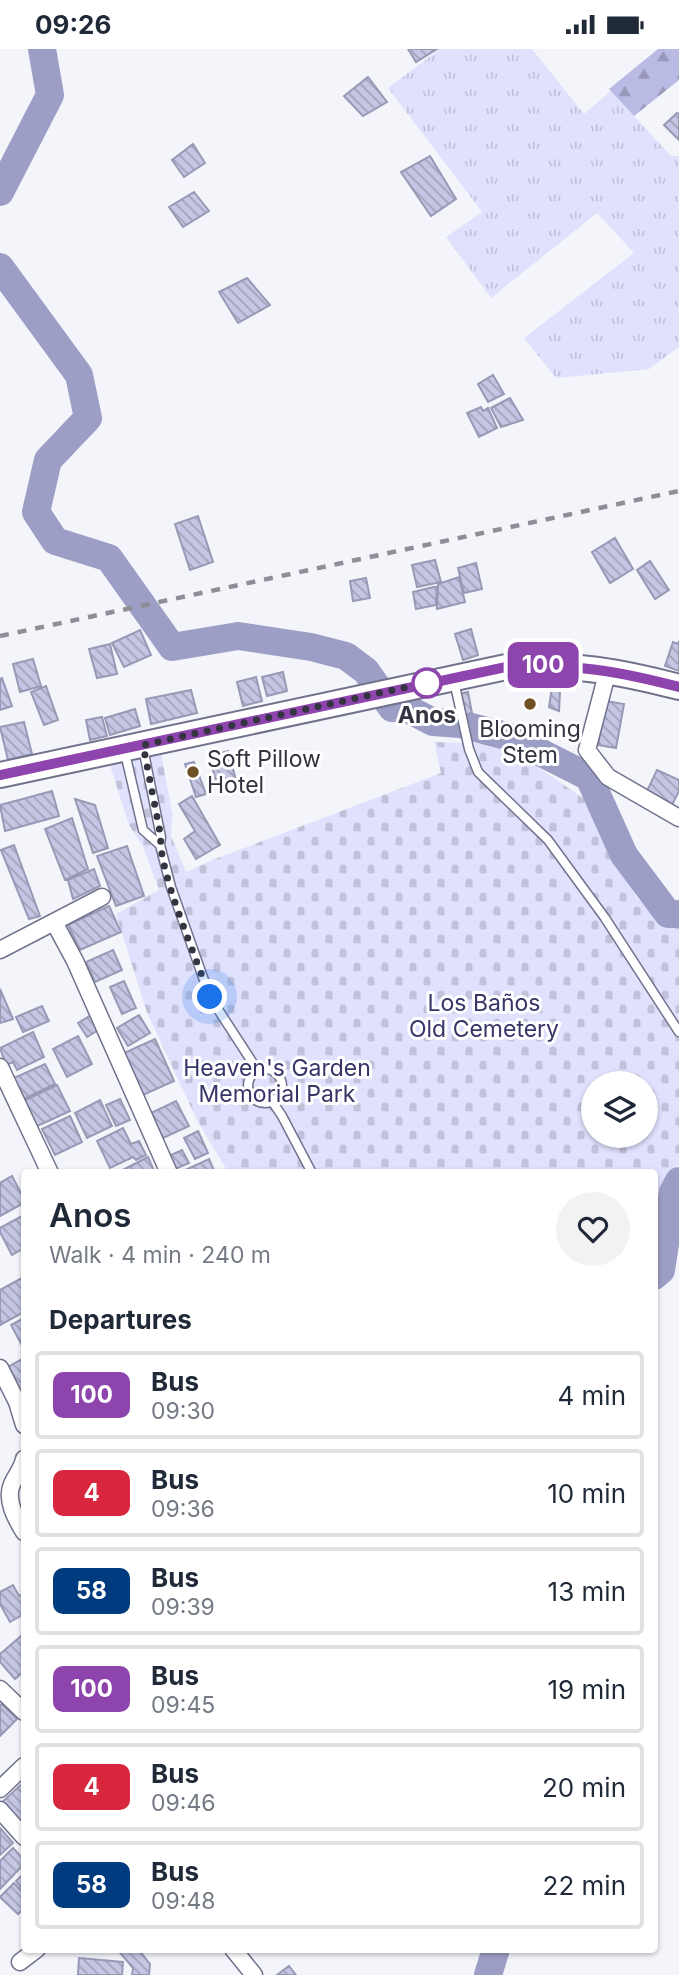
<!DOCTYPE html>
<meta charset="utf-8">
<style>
body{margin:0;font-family:Inter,sans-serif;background:#f2f2f3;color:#1f2937;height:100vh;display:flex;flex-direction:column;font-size:26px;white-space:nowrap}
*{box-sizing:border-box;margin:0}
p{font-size:23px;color:#747a83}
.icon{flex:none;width:38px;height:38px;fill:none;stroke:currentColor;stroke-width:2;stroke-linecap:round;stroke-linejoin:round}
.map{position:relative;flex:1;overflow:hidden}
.sheet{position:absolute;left:21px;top:1120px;width:637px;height:784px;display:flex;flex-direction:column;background:#fff;border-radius:7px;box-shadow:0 2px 5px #0004}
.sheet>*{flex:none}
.badge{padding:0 14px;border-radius:10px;font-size:24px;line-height:46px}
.buttons{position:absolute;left:581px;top:1022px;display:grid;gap:14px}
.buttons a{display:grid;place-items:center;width:77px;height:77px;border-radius:50%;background:#fff;box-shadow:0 2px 5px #0004;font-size:35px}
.you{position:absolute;width:35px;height:35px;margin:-18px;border:5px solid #fff;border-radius:50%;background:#1a73e8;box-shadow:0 0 0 10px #1a73e833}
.map>.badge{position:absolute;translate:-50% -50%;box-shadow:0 0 0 4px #fff}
h2{padding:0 28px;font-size:26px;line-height:63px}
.round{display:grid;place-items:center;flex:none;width:74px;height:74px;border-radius:37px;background:#f2f2f3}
.head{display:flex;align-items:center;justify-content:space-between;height:119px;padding:0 28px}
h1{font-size:33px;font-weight:600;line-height:52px}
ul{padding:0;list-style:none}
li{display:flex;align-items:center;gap:21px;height:88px;margin:0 14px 10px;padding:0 14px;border:4px solid #e0e1e3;border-radius:7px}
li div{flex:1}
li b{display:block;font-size:26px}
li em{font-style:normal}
li .badge{min-width:77px;font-weight:700;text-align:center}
.status{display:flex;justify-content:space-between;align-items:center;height:49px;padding:0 35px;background:#fff;direction:ltr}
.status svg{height:19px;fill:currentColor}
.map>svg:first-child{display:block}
.grass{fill:url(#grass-tufts)}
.forest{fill:url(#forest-firs)}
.cemetery{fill:url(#cemetery-stones);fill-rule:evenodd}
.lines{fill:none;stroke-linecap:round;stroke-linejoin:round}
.stream{stroke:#7d7e9e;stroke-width:4.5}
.river{stroke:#9d9ec6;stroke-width:28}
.building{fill:url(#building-back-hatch);stroke:#9899b5;stroke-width:2}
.lane-casing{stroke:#71728c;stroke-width:11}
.street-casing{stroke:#71728c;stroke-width:19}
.primary-casing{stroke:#71728c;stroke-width:28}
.lane{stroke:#fff;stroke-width:8}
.street{stroke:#fff;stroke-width:16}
.primary{stroke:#fff;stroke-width:24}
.rail{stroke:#8d8e96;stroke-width:4.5;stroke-dasharray:9 9;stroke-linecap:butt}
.line-casing{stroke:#fff;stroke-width:16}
.line{stroke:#8e44ad;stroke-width:10}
.walk{stroke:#33343f;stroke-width:7;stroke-dasharray:0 12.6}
.stop-dot{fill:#fff;stroke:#8e44ad;stroke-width:3.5}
.poi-dot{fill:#705126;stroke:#fff;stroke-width:2.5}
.labels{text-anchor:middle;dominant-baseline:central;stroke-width:6;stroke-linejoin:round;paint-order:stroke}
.stop-label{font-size:23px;font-weight:bold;fill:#33343f;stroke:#fff}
.poi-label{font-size:23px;fill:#33343f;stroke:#fff}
.park-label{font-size:23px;fill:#383569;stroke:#fff}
</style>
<div class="status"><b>09:26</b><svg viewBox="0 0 49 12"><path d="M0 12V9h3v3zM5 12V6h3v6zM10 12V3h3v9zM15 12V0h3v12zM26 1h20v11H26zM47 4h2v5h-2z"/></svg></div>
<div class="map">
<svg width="679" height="1926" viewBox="0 0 679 1926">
<defs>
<pattern id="grass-tufts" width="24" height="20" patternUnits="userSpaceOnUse" patternTransform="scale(1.75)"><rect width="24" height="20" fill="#e0e1fd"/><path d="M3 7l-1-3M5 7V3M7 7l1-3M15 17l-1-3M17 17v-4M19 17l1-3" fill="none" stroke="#c1c2da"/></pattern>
<pattern id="forest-firs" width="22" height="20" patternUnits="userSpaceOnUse" patternTransform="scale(1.75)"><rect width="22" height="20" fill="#babbe4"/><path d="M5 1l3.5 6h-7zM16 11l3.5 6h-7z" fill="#9899ba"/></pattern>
<pattern id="cemetery-stones" width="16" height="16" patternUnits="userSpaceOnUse" patternTransform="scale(1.75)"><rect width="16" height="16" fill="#e0e1fd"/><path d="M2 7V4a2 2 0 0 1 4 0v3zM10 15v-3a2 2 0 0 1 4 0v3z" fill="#c1c2da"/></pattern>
<pattern id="building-back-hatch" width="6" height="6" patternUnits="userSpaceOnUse" patternTransform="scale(1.75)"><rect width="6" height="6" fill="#c5c6e3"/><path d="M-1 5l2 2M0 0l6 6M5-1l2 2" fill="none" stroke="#a1a2b9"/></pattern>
</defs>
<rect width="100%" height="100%" fill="#f4f5fb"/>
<!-- grass -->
<path class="grass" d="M440,0H532L584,65L611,42L671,107H679V298L649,320L556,329L524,289L634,204L597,164L491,249L446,188L482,163L388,39Z"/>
<!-- forest -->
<path class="forest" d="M658,0H679V31L634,67L609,40Z"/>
<!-- cemetery -->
<path class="cemetery" d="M159,693L172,764L171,787L186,823L215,810L441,724L434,693L505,695L587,752L637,849L659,870L679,872V1115L672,1123L655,1218L654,1124L228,1123L198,1073L147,964L116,865L159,841L143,798L129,776L106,704ZM593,1034H646V1087H593Z"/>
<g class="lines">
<!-- stream -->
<path class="stream" d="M668,865L679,857"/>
<!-- river -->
<path class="river" d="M0,143L50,46L42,0
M0,218L79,326L88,369L48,411L36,463L55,492L109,509L172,598L238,587L311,598L346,607L366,622L392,659L408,660L433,673L460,675L510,688L589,728L624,806L668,865H679
M654,1227L661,1221L673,1143L679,1132
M488,1926L496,1900"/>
</g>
<!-- building -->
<path class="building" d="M408,0H437L416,13Z
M368,28L387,53L363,67L344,47Z
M677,64L679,65V91L664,76Z
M193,95L205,114L184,128L172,111Z
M430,107L456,150L431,167L401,123Z
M194,143L209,162L183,178L169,158Z
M247,229L270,256L238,274L219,243Z
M493,326L504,345L488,353L478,335Z
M510,349L523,371L501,378L491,359Z
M481,358L483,362L488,359L497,379L479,388L467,364Z
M198,467L213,513L190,521L175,475Z
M615,489L633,520L610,534L592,503Z
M435,511L441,533L417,538L412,516Z
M650,512L669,541L655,550L637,521Z
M476,514L482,540L464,544L458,519Z
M459,528L465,553L437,560L438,535Z
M366,529L370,549L353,552L350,532Z
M437,537L436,556L416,560L413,543Z
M471,580L478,606L463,611L455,585Z
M140,581L151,606L124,618L112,594Z
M679,592V622L665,617L673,593L678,595Z
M110,595L117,625L97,629L89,600Z
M33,610L41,637L20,643L13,615Z
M283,623L287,642L267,647L262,628Z
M256,628L262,652L243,657L237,633Z
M2,629L12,657L0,661V630Z
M46,637L58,671L44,676L31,643Z
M552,638L560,642L559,662L549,658Z
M191,641L197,664L151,675L146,650Z
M468,643L472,664L463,666L458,645Z
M606,652L624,655L616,699L598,696Z
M135,660L140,677L110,686L105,669Z
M102,668L107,687L90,691L86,671Z
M24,673L32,705L8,711L0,678Z
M228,702L236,731L218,739L209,707Z
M194,713L206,745L196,748L185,715Z
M657,721L679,731V742L672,756L646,744Z
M52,742L59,767L5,782L0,756Z
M192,747L220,796L196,810L184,790L195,782L179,755Z
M75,750L95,756L108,799L93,804Z
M72,769L88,820L65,831L45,780Z
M14,796L40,867L29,870L1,801Z
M127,797L144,847L116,857L97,807Z
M94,820L100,837L73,850L68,831Z
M109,857L121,883L80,901L68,876Z
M113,901L122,921L95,933L86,913Z
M124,932L136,959L122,965L110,938Z
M0,940L13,970L0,974Z
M42,957L49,972L23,983L16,968Z
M91,966L100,980L87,988L78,974Z
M139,966L150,984L128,997L117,979Z
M33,983L44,1008L17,1021L13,1013L6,1016L0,999Z
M78,987L92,1015L67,1028L53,1000Z
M155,990L174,1032L143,1046L124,1004Z
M45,1015L55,1035L24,1050L14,1029Z
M57,1036L70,1062L31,1080L19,1054Z
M120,1050L130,1071L116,1077L106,1056Z
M100,1051L112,1077L87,1089L75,1064Z
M176,1052L189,1077L161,1090L149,1065Z
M70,1067L82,1093L55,1106L42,1080Z
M123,1079L131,1095L139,1092L146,1106L136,1111L133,1108L110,1119L97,1092Z
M198,1082L208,1104L195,1110L184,1089Z
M182,1101L189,1114L175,1120L169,1107Z
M148,1108L155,1124H117Z
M209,1110L215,1124H184L183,1122Z
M12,1127L24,1150V1154L0,1167V1134Z
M24,1166V1199L12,1206L0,1183V1179Z
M22,1229L24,1234V1263L0,1276V1241Z
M24,1269V1300L11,1276Z
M24,1309V1347L23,1348L8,1318Z
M13,1536L19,1547L24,1544V1565L10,1573L0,1555V1543Z
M21,1587L24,1591V1622L15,1630L0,1613V1605Z
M2,1655L17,1670L0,1687V1656Z
M24,1733V1781L0,1755Z
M0,1779L13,1794L0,1806Z
M13,1799L24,1811V1815L0,1840V1812Z
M24,1824V1842L16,1832Z
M14,1834L24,1845V1859L18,1865L0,1848Z
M117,1900H138L150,1915L149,1926H132L133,1919Z
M79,1909L123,1913L122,1926H78Z
M289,1917L296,1926H277Z"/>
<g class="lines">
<!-- lane casing -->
<g class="lane-casing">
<path id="lane" d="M454,632L469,700L478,723L548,791L605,869L679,983
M143,699L161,788L160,796L171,838L210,948L258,1022
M125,704L143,781L160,796
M248 1037a17 17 0 1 1 34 0a17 17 0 1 1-34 0Z
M272,1052L282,1067L312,1124"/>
</g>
<!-- street casing -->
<g class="street-casing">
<path id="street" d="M608,621L587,701L608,728L679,769
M54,873L75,912L169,1124
M0,901L102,848
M0,1018L50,1124
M0,1319L17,1353L24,1376
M24,1410C22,1420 16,1426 12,1435C5,1451 16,1470 24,1483
M0,1640L24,1663
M0,1740L24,1717
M0,1761L24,1788
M233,1900L254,1926
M20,1913L37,1900"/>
</g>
<!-- primary casing -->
<g class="primary-casing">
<path id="primary" d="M0,726L511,617C574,615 618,622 679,638"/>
</g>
<!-- lane -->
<use href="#lane" class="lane"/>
<!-- street -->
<use href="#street" class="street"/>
<!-- primary -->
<use href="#primary" class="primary"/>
<!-- rail -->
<path class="rail" d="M0,587L679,442"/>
</g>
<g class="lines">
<!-- line casing -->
<g class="line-casing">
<path id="line" d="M0,726L511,617C574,615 618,622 679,638"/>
</g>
<!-- line -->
<use href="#line" class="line"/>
<!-- walk -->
<path class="walk" d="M210,948C198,914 157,818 161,788L143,696L430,633L427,634"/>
</g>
<!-- markers -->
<circle class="stop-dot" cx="427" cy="634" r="14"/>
<g class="poi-dot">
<circle cx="530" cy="655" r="7"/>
<circle cx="193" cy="723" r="7"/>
</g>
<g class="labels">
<!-- stop labels -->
<g class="stop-label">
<text x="427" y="666">Anos</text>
</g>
<!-- poi labels -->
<g class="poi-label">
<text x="530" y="680">Blooming<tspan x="530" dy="26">Stem</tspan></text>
<text x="207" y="710" text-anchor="start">Soft Pillow<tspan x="207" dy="26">Hotel</tspan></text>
</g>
<!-- park labels -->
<g class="park-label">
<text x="484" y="954">Los Baños<tspan x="484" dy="26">Old Cemetery</tspan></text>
<text x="277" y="1019">Heaven's Garden<tspan x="277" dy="26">Memorial Park</tspan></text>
</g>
</g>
</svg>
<div class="buttons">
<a><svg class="icon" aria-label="layers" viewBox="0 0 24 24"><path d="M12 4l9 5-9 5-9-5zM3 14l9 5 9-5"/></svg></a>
</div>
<div class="you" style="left:210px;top:948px"></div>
<b class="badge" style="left:543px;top:616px;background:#8e44ad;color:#fff">100</b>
<section class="sheet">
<div class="head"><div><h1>Anos</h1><p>Walk · 4 min · 240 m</p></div><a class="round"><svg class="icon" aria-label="heart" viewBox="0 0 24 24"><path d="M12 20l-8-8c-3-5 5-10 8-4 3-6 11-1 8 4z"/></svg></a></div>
<h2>Departures</h2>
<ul>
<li><span class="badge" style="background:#8e44ad;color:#fff">100</span><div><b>Bus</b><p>09:30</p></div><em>4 min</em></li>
<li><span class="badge" style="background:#d7263d;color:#fff">4</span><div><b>Bus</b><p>09:36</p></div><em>10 min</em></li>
<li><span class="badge" style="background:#003b80;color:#fff">58</span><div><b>Bus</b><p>09:39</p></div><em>13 min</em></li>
<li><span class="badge" style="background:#8e44ad;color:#fff">100</span><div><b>Bus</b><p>09:45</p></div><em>19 min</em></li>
<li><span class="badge" style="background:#d7263d;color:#fff">4</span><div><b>Bus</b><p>09:46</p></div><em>20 min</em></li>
<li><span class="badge" style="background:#003b80;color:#fff">58</span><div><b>Bus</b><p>09:48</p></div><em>22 min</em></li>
</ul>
</section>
</div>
